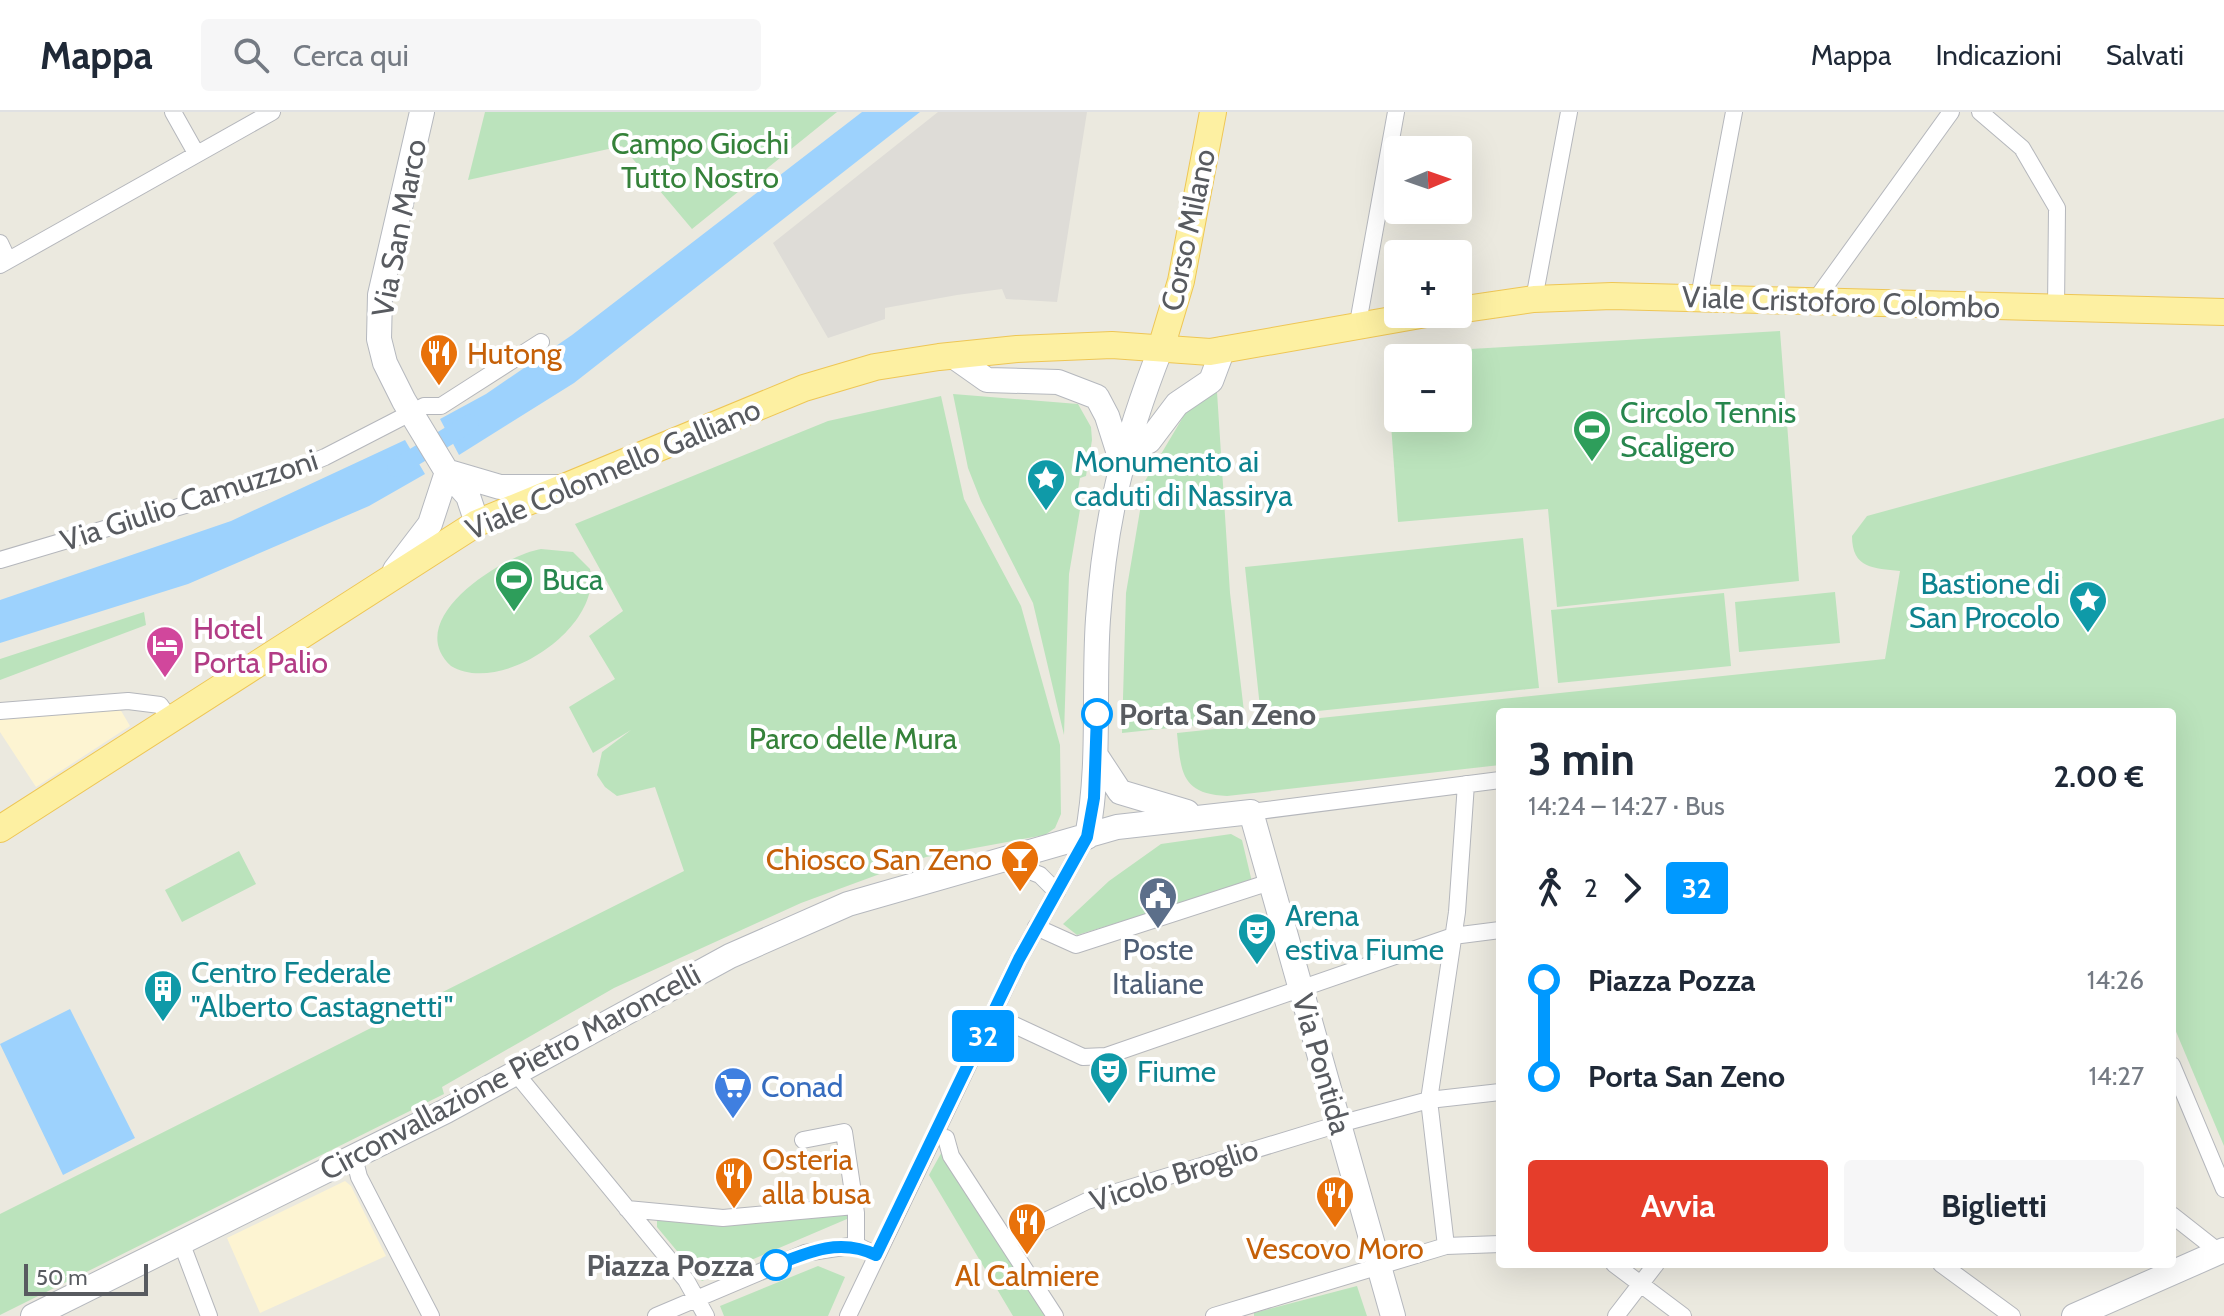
<!DOCTYPE html>
<html lang="it">
<meta charset="utf-8">
<style>
body{margin:0;font-family:Cabin,sans-serif;background:#f6f6f7;color:#1f2937;height:100vh;display:flex;flex-direction:column;font-size:30px;white-space:nowrap}
*{box-sizing:border-box;margin:0}
p{font-size:26px;color:#747a83}
.icon{flex:none;width:44px;height:44px;fill:none;stroke:currentColor;stroke-width:2;stroke-linecap:round;stroke-linejoin:round}
.map{position:relative;flex:1;overflow:hidden}
.details{position:absolute;left:1496px;top:596px;width:680px;height:560px;display:flex;flex-direction:column;background:#fff;border-radius:8px;box-shadow:0 8px 32px #0002}
.details>*{flex:none}
.badge{padding:0 16px;border-radius:6px;font-size:28px;line-height:52px}
.needle{width:52px;rotate:88deg}
.tools{position:absolute;left:1384px;top:24px;display:grid;gap:16px}
.tools a{display:grid;place-items:center;width:88px;height:88px;border-radius:8px;background:#fff;box-shadow:0 8px 32px #0002;font-size:40px}
.scale{position:absolute;left:24px;bottom:20px;width:124px;box-sizing:border-box;padding-left:8px;border:4px solid #585b60;border-top:0;font-size:22px;line-height:28px;white-space:nowrap;color:#585b60;-webkit-text-stroke:6px #fff;paint-order:stroke}
.map>.badge{position:absolute;translate:-50% -50%;box-shadow:0 0 0 4px #fff}
.legs{display:flex;align-items:center;gap:12px;height:88px;padding:0 32px;font-size:26px}
.legs p{margin-inline-start:auto}
.overview{display:flex;align-items:center;justify-content:space-between;height:136px;padding:0 32px}
h1{font-size:44px;font-weight:700;line-height:60px}
.button{display:flex;gap:16px;margin-top:auto;padding:16px 32px}
.button a{flex:1;height:92px;border-radius:8px;background:#e53d2b;color:#fff;font-size:32px;font-weight:700;line-height:92px;text-align:center}
.button a+a{background:#f6f6f7;color:#1f2937}
ul{padding:0 32px;list-style:none}
li{display:flex;align-items:center;gap:28px;height:96px;font-size:30px}
li i{display:grid;place-items:center;width:12px;height:100%;margin:0 10px;background:currentColor}
li i::after{content:'';width:20px;height:20px;margin:-10px;border:6px solid;border-radius:50%;background:#fff}
li p{margin-inline-start:auto}
li:first-child i{background:linear-gradient(#0000 50%,currentColor 0)}
li:last-child i{background:linear-gradient(currentColor 50%,#0000 0)}
header{display:flex;align-items:center;gap:48px;box-sizing:border-box;height:112px;padding:0 40px;background:#fff;border-bottom:2px solid #e0e1e3}
header strong{font-size:38px}
nav{display:flex;gap:44px;margin-inline-start:auto;font-size:28px}
.search{width:560px;height:72px;background:#f6f6f7;display:flex;align-items:center;gap:20px;box-sizing:border-box;padding:0 28px;border-radius:8px;color:#747a83;font-size:30px}
.map>svg:first-child{display:block}
.commercial{fill:#fdf4d2}
.industrial{fill:#dedcd7}
.green{fill:#bbe3bc;fill-rule:evenodd}
.water{fill:#9dd2fd}
.lines{fill:none;stroke-linecap:round;stroke-linejoin:round}
.canal{stroke:#9dd2fd;stroke-width:18}
.street-casing{stroke:#b5b7bc;stroke-width:18}
.secondary-casing{stroke:#b5b8be;stroke-width:26}
.primary-casing{stroke:#eec655;stroke-width:28}
.street{stroke:#fff;stroke-width:16}
.secondary{stroke:#fff;stroke-width:24}
.primary{stroke:#fdf0a2;stroke-width:26}
.line-1-casing{stroke:#fff;stroke-width:18}
.line-1{stroke:#09f;stroke-width:12}
.stop-1-dot{fill:#fff;stroke:#09f;stroke-width:4}
.labels{text-anchor:middle;dominant-baseline:central;stroke-width:8;stroke-linejoin:round;paint-order:stroke}
.park-label{font-size:30px;fill:#35823a;stroke:#fff}
.street-label{font-size:30px;fill:#585b60;stroke:#fff}
.food-label{font-size:30px;fill:#c56008;stroke:#fff;text-anchor:start}
.leisure-label{font-size:30px;fill:#27864d;stroke:#fff;text-anchor:start}
.culture-label{font-size:30px;fill:#0d838f;stroke:#fff;text-anchor:start}
.hotel-label{font-size:30px;fill:#b23c85;stroke:#fff;text-anchor:start}
.stop-label{font-size:30px;font-weight:bold;fill:#585b60;stroke:#fff;text-anchor:start}
.service-label{font-size:30px;fill:#4e5e75;stroke:#fff}
.shop-label{font-size:30px;fill:#366cbe;stroke:#fff;text-anchor:start}
</style>
<header>
<strong>Mappa</strong>
<div class="search"><svg class="icon" aria-label="search" viewBox="0 0 24 24"><circle cx="10" cy="10" r="6"/><path d="M15 15l6 6"/></svg>Cerca qui</div>
<nav><a>Mappa</a><a>Indicazioni</a><a>Salvati</a></nav>
</header>
<div class="map">
<svg width="2224" height="1204" viewBox="0 0 2224 1204">
<rect width="100%" height="100%" fill="#ebe9df"/>
<!-- commercial -->
<path class="commercial" d="M120,597L130,614L36,675L0,620V607Z
M345,1069L351,1074L386,1144L260,1201L227,1126Z"/>
<!-- industrial -->
<path class="industrial" d="M938,0H1087L1057,190L1006,187L1002,177L957,183L885,196V207L828,226L773,131Z"/>
<!-- green -->
<path class="green" d="M485,0H837L692,117L622,34L468,68Z
M1780,219L1799,469L1557,495L1548,397L1398,410L1386,242ZM1398,246H1458V306H1398Z
M1217,280L1230,481L1245,608L1122,621L1126,481L1145,369L1189,295Z
M953,282L1078,292L1091,315L1092,328L1086,364L1080,366L1078,378L1083,380L1069,462L1064,623L1033,491L981,389L968,356Z
M941,284L964,387L1021,494L1060,633L1061,702L1055,716L1045,723L926,745L801,791L614,876L442,975L444,982L0,1203V1102L684,759L655,675L617,684L605,675L597,663L602,640L631,618L593,641L569,595L615,567L589,524L623,499L575,412L828,309Z
M2224,306V1034L2172,910V600H1500V653L1227,684C1181,682 1181,660 1177,621L1885,547L1900,459C1874,456 1852,457 1852,424L1867,404Z
M1523,426L1539,576L1261,605L1245,455Z
M541,437L573,440L590,457C603,516 500,584 451,554C401,508 501,444 541,437Z
M1835,480L1840,531L1739,540L1735,490Z
M1724,481L1731,554L1558,571L1551,498Z
M144,500L146,513L0,568V547Z
M1231,722L1242,728L1252,770L1077,823L1063,812L1109,769L1161,732Z
M239,739L256,772L182,810L165,778Z
M944,1036L1051,1204H1013L929,1063Z
M847,1102V1107L702,1169L657,1115V1108L731,1113Z
M818,1154L845,1165L828,1204H724L720,1194Z
M1357,1174L1367,1204H1254V1201Z"/>
<!-- water -->
<path class="water" d="M862,0H920L574,271L459,343L440,307L486,282L572,223Z
M405,328L425,362L369,394L188,472L0,531V488L231,409Z
M70,897L135,1026L63,1063L0,932Z"/>
<g class="lines">
<!-- canal -->
<path class="canal" d="M396,356L470,311"/>
<!-- street casing -->
<g class="street-casing">
<path id="street" d="M173,0L196,41
M1980,0L2022,36L2057,96L2056,197
M0,131L8,148
M0,153L272,0
M1699,185L1734,0
M1534,187L1569,0
M1814,190L1951,0
M1358,211L1396,0
M0,448L266,369L325,345L424,294H441L541,230
M0,599L128,589L160,593L170,607
M1251,700L1500,668
M1004,749L1040,763L1057,780
M1036,815L1076,833L1270,770
M993,903L1083,945L1106,944L1453,824L1500,818
M2172,953L2224,1077
M514,959L686,1168L706,1204
M946,1026L951,1044L1055,1204
M803,1028L844,1020L856,1101V1133
M354,1045L359,1065L431,1204
M627,1097L723,1106L855,1094
M2172,1103L2219,1140
M1012,1125L1087,1089L1339,1012L1429,988L1500,980
M181,1130L209,1204
M1446,1134L1429,988L1457,800L1466,672
M1614,1152L1683,1204
M1941,1152L2012,1204
M656,1204L805,1141L856,1133L876,1143
M848,1204L1019,847L1087,725
M1214,1204L1446,1134L1500,1132
M1616,1204L1656,1152"/>
</g>
<!-- secondary casing -->
<g class="secondary-casing">
<path id="secondary" d="M422,0L380,183L379,227L385,251L404,289L447,360L468,384L477,411
M953,244L987,268L1058,270L1097,285L1107,304L1121,348
M1123,342L1149,329L1177,292L1211,269L1223,237
M449,360L500,375H560
M395,458L430,412L447,360
M1097,645L1120,680L1187,700
M1087,725C1101,652 1093,580 1098,507C1105,406 1124,330 1161,236
M33,1204L446,999L730,844L848,792L1117,715L1251,700L1393,1204
M2074,1204L2224,1138"/>
</g>
<!-- primary casing -->
<g class="primary-casing">
<path id="primary" d="M1458,198L1534,187L1612,184L2224,200
M1161,236L1181,169L1213,0
M0,717L477,411L804,276L875,255L939,245L1017,237L1112,233L1210,240L1426,202"/>
</g>
<!-- street -->
<use href="#street" class="street"/>
<!-- secondary -->
<use href="#secondary" class="secondary"/>
<!-- primary -->
<use href="#primary" class="primary"/>
</g>
<g class="lines">
<!-- line-1 casing -->
<g class="line-1-casing">
<path id="line-1" d="M776,1153C810,1139 841,1126 876,1143L1019,847L1087,725L1094,686L1097,602"/>
</g>
<!-- line-1 -->
<use href="#line-1" class="line-1"/>
</g>
<!-- icons -->
<defs>
<g id="restaurant-pin" transform="scale(2)"><path d="M0 17L-7.5 6A9.5 9.5 0 1 1 7.5 6Z" fill="#e8710a" stroke="#fff"/><path d="M-5-6h1v4h1v-4h1v4h1v-4h1v5L-1.5 .5V6h-2V.5L-5-1ZM5-6V6H3V1.5H1.5Q1.5-4 5-6Z" fill="#fff"/></g>
<g id="stadium-pin" transform="scale(2)"><path d="M0 17L-7.5 6A9.5 9.5 0 1 1 7.5 6Z" fill="#2e9e5b" stroke="#fff"/><path d="M0-5a6.5 5 0 1 0 0 10a6.5 5 0 1 0 0-10ZM-3.5-1.8h7v3.6h-7Z" fill="#fff"/></g>
<g id="sight-pin" transform="scale(2)"><path d="M0 17L-7.5 6A9.5 9.5 0 1 1 7.5 6Z" fill="#0f9aa8" stroke="#fff"/><path d="M0-6L1.8-2.2L6-1.7L2.9 1.2L3.7 5.4L0 3.3L-3.7 5.4L-2.9 1.2L-6-1.7L-1.8-2.2Z" fill="#fff"/></g>
<g id="hotel-pin" transform="scale(2)"><path d="M0 17L-7.5 6A9.5 9.5 0 1 1 7.5 6Z" fill="#d1479c" stroke="#fff"/><path d="M-6-4.5h1.5V1H6V5H4.5V3h-9V5H-6ZM-4 0a1.8 1.8 0 1 1 3.6 0ZM.5 0V-2.5h3Q6-2.5 6 0Z" fill="#fff"/></g>
<g id="bar-pin" transform="scale(2)"><path d="M0 17L-7.5 6A9.5 9.5 0 1 1 7.5 6Z" fill="#e8710a" stroke="#fff"/><path d="M-6-5H6L.8 .8V4.5H3.5V6h-7V4.5H-.8V.8Z" fill="#fff"/></g>
<g id="civic-pin" transform="scale(2)"><path d="M0 17L-7.5 6A9.5 9.5 0 1 1 7.5 6Z" fill="#5c6f8a" stroke="#fff"/><path d="M-.6-6.5H3V-4.5H.6V-3L4-1V1h2V6H-6V1h2V-1L-.6-3ZM-1.2 2.5V6h2.4V2.5Z" fill="#fff"/></g>
<g id="theatre-pin" transform="scale(2)"><path d="M0 17L-7.5 6A9.5 9.5 0 1 1 7.5 6Z" fill="#0f9aa8" stroke="#fff"/><path d="M-5-5.5Q0-4 5-5.5V0Q5 5 0 6Q-5 5-5 0ZM-3.3-2.5H-1v1.5H-3.3ZM1-2.5H3.3v1.5H1ZM-2.8 1Q0 5.5 2.8 1Z" fill="#fff"/></g>
<g id="building-pin" transform="scale(2)"><path d="M0 17L-7.5 6A9.5 9.5 0 1 1 7.5 6Z" fill="#0f9aa8" stroke="#fff"/><path d="M-4-6H4V6H1V3H-1V6H-4ZM-2.5-4.3h1.7v1.8h-1.7ZM.8-4.3h1.7v1.8H.8ZM-2.5-1h1.7V.8h-1.7ZM.8-1h1.7V.8H.8Z" fill="#fff"/></g>
<g id="supermarket-pin" transform="scale(2)"><path d="M0 17L-7.5 6A9.5 9.5 0 1 1 7.5 6Z" fill="#3f7fe0" stroke="#fff"/><path d="M-6-5.5h2.5l.6 2H6L4.5 2H-2.5L-4.4-4H-6ZM-1.5 3.2a1.3 1.3 0 1 0 .1 0ZM3 3.2a1.3 1.3 0 1 0 .1 0Z" fill="#fff"/></g>
</defs>
<g fill-rule="evenodd">
<use href="#restaurant-pin" x="439" y="241"/>
<use href="#stadium-pin" x="1592" y="317"/>
<use href="#sight-pin" x="1046" y="366"/>
<use href="#stadium-pin" x="514" y="467"/>
<use href="#sight-pin" x="2088" y="488"/>
<use href="#hotel-pin" x="165" y="533"/>
<use href="#bar-pin" x="1020" y="747"/>
<use href="#civic-pin" x="1158" y="784"/>
<use href="#theatre-pin" x="1257" y="820"/>
<use href="#building-pin" x="163" y="877"/>
<use href="#theatre-pin" x="1109" y="959"/>
<use href="#supermarket-pin" x="733" y="974"/>
<use href="#restaurant-pin" x="734" y="1064"/>
<use href="#restaurant-pin" x="1335" y="1083"/>
<use href="#restaurant-pin" x="1027" y="1110"/>
</g>
<!-- markers -->
<g class="stop-1-dot">
<circle cx="1097" cy="602" r="14"/>
<circle cx="776" cy="1153" r="14"/>
</g>
<g class="labels">
<!-- park labels -->
<g class="park-label">
<text x="700" y="31">Campo Giochi<tspan x="700" dy="34">Tutto Nostro</tspan></text>
<text x="853" y="626">Parco delle Mura</text>
</g>
<!-- street labels -->
<g class="street-label">
<text transform="translate(399 116) rotate(-79)">Via San Marco</text>
<text transform="translate(1188 118) rotate(-78)">Corso Milano</text>
<text transform="translate(1841 190) rotate(2)">Viale Cristoforo Colombo</text>
<text transform="translate(613 357) rotate(-23)">Viale Colonnello Galliano</text>
<text transform="translate(189 388) rotate(-18)">Via Giulio Camuzzoni</text>
<text transform="translate(1322 952) rotate(74)">Via Pontida</text>
<text transform="translate(510 960) rotate(-28)">Circonvallazione Pietro Maroncelli</text>
<text transform="translate(1174 1063) rotate(-18)">Vicolo Broglio</text>
</g>
<!-- food labels -->
<g class="food-label">
<text x="467" y="241">Hutong</text>
<text x="992" y="747" text-anchor="end">Chiosco San Zeno</text>
<text x="762" y="1047">Osteria<tspan x="762" dy="34">alla busa</tspan></text>
<text x="1335" y="1136" text-anchor="middle">Vescovo Moro</text>
<text x="1027" y="1163" text-anchor="middle">Al Calmiere</text>
</g>
<!-- leisure labels -->
<g class="leisure-label">
<text x="1620" y="300">Circolo Tennis<tspan x="1620" dy="34">Scaligero</tspan></text>
<text x="542" y="467">Buca</text>
</g>
<!-- culture labels -->
<g class="culture-label">
<text x="1074" y="349">Monumento ai<tspan x="1074" dy="34">caduti di Nassirya</tspan></text>
<text x="2060" y="471" text-anchor="end">Bastione di<tspan x="2060" dy="34">San Procolo</tspan></text>
<text x="1285" y="803">Arena<tspan x="1285" dy="34">estiva Fiume</tspan></text>
<text x="191" y="860">Centro Federale<tspan x="191" dy="34">"Alberto Castagnetti"</tspan></text>
<text x="1137" y="959">Fiume</text>
</g>
<!-- hotel labels -->
<g class="hotel-label">
<text x="193" y="516">Hotel<tspan x="193" dy="34">Porta Palio</tspan></text>
</g>
<!-- stop labels -->
<g class="stop-label">
<text x="1119" y="602">Porta San Zeno</text>
<text x="754" y="1153" text-anchor="end">Piazza Pozza</text>
</g>
<!-- service labels -->
<g class="service-label">
<text x="1158" y="837">Poste<tspan x="1158" dy="34">Italiane</tspan></text>
</g>
<!-- shop labels -->
<g class="shop-label">
<text x="761" y="974">Conad</text>
</g>
</g>
</svg>
<div class="tools">
<a><svg class="needle" viewBox="-14 -14 28 28"><path d="M0-13l5 13h-10z" fill="#e53935"/><path d="M0 13l5-13h-10z" fill="#747a83"/></svg></a>
<a>+</a>
<a>−</a>
</div>
<div class="scale">50 m</div>
<b class="badge" style="left:983px;top:924px;background:#09f;color:#fff">32</b>
<section class="details">
<div class="overview"><div><h1>3 min</h1><p>14:24 – 14:27 · Bus</p></div><b>2.00 €</b></div>
<div class="legs"><svg class="icon" aria-label="walk" viewBox="0 0 24 24"><circle cx="13" cy="4" r="2"/><path d="M13 8l-2 6 4 7M11 14l-3 7M7 12l3-4h3l4 4"/></svg>2<svg class="icon" aria-label="forward" viewBox="0 0 24 24"><path d="M9 5l7 7-7 7"/></svg><b class="badge" style="background:#09f;color:#fff">32</b></div>
<ul>
<li><i style="color:#09f"></i><b>Piazza Pozza</b><p>14:26</p></li>
<li><i style="color:#09f"></i><b>Porta San Zeno</b><p>14:27</p></li>
</ul>
<div class="button"><a>Avvia</a><a>Biglietti</a></div>
</section>
</div>
